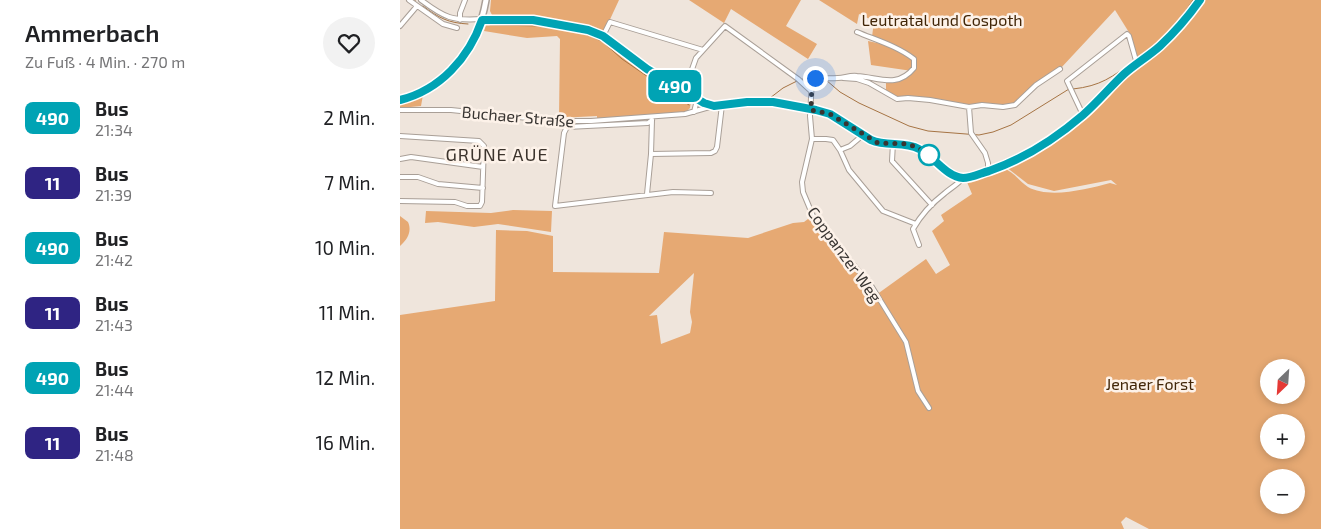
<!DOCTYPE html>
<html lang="de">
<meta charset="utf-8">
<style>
body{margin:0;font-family:"Exo 2",sans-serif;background:#f2f2f2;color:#202124;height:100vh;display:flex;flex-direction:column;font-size:19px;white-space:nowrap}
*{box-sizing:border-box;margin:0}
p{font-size:16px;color:#757577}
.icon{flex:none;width:28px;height:28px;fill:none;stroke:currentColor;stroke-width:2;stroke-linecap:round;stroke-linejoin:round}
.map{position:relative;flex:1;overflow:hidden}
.drawer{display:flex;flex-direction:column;background:#fff;width:400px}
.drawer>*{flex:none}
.badge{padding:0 10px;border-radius:8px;font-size:18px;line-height:32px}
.needle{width:32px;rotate:205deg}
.buttons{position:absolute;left:860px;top:359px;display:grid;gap:10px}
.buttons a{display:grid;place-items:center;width:45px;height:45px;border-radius:50%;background:#fff;box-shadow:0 2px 8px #0003;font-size:25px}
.you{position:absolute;width:25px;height:25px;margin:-12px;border:4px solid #fff;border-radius:50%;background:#1a73e8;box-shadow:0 0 0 8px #1a73e833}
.map>.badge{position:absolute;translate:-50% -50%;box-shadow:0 0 0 2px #fff}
.round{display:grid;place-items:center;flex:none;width:52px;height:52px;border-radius:26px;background:#f2f2f2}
.summary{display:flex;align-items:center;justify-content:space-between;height:85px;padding:0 25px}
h1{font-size:24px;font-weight:600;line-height:38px}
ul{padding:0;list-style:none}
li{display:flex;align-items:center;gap:15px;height:65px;padding:0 25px}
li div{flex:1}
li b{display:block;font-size:19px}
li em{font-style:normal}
li .badge{min-width:55px;font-weight:700;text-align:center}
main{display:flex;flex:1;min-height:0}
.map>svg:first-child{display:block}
.green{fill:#e6a973;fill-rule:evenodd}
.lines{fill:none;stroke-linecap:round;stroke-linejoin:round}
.stream{stroke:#a67444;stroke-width:1}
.minor-casing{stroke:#a99f97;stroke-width:6}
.major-casing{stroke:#a99f97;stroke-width:8}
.minor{stroke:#fff;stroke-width:4}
.major{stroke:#fff;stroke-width:5}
.line-casing{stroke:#fff;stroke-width:11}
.line{stroke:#00a3b4;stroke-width:8}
.walk{stroke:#393532;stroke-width:5;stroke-dasharray:0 9}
.stop-dot{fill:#fff;stroke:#00a3b4;stroke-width:2.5}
.labels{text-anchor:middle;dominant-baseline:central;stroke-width:5;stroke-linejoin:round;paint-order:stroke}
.park-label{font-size:16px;fill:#422608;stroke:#fdf2e9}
.street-label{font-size:16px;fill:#393532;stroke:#fdf2e9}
.neighbourhood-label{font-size:18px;letter-spacing:1px;fill:#3c342d;stroke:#fdf2e9}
</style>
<main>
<section class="drawer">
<div class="summary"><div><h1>Ammerbach</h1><p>Zu Fuß · 4 Min. · 270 m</p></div><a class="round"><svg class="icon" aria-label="heart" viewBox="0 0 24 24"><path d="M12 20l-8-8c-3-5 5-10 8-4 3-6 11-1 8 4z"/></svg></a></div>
<ul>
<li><span class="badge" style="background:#00a3b4;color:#fff">490</span><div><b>Bus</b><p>21:34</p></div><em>2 Min.</em></li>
<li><span class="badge" style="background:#2f2483;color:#fff">11</span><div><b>Bus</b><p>21:39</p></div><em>7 Min.</em></li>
<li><span class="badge" style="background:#00a3b4;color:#fff">490</span><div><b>Bus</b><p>21:42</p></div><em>10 Min.</em></li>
<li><span class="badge" style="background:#2f2483;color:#fff">11</span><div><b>Bus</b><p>21:43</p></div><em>11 Min.</em></li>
<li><span class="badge" style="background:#00a3b4;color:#fff">490</span><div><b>Bus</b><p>21:44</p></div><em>12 Min.</em></li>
<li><span class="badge" style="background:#2f2483;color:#fff">11</span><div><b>Bus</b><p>21:48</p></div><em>16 Min.</em></li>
</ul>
</section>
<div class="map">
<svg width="921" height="529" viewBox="0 0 921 529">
<rect width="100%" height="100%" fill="#efe5dc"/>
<!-- green -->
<path class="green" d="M91,0H219L206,28L203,32L159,20L121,15H92L90,11Z
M289,0H401L386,26L417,44L408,59L331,9L324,23Z
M419,0H798C782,24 762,43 738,60L730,34L715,10L660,69L636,85L614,105L569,107L497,98L486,90V83L500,79L512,71L471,65L468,41L504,49L472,37L474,21L459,14L457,24Z
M802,0H921V529H749L726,517L721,522L724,529H0V315L95,301L96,230L127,231L153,236V272L259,273L264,232L348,238L393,223L404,222L412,216L467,281L476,295L526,259L536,274L550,265L532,231L544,221L541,215L572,194L567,182L568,181L603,168C614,172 619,181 628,187C649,199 688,189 710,183L717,185L711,180L654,191L628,184L606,167L618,161L647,145L725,75L760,49L791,16ZM294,273L290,312L292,322L290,333L261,344L257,315L249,316ZM869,368H896V395H869ZM869,422H896V450H869ZM869,478H896V505H869Z
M95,22L127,23L158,25L202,37L229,60L291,101L290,108L285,113L197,119V116L159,118L160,39L157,36L127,38L84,31L86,25Z
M23,95L21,106L0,108V103Z
M113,210L152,211L151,232L98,224L74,227L38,222L25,223L26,211L91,213Z
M0,216L8,222C12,231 8,239 0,246Z"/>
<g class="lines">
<!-- stream -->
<path class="stream" d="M15,0V1
M23,6C39,18 48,23 68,24
M778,22L793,0
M90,25L145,26L189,35L203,42L222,59L289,105
M737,59L755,45L767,34
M401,80C409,76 416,69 424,77
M426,80L440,92L459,103L509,126L528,131L579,135L593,132L611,125L669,89
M673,89C701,86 712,77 734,61
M370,98L383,88L397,81"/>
<!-- minor casing -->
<g class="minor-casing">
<path id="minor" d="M9,0L43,24L57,28
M21,0C45,18 52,21 82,19
M60,20V13L65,0
M0,26L17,6
M203,36L210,22L303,50
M443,78L457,79L469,83L497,99L508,98L530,100L569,107L582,105L603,107L615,105L636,85L660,69
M412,80L410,116L412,139L402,182L403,192L413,216L472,287L506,342L518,391L529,408
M404,84C417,77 424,79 438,78C444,78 450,75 457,76C478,77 497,89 514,68V59C497,46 476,40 457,32
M284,92L296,58L325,26L398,79L411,91
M569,107L571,133L585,153L588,163V171
M0,110H51L157,121H191L285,114L313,106
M294,112L297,100
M683,115L667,81L727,34L729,36L737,64
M252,120L248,123L167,127L164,133L155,206L273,192L311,193
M252,120L251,154L311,153L315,151L317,147L322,105
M0,136L79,141L84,146L82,202L80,206H67L55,202L0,201
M412,139H426L433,140L440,150L449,170L483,211L516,224
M493,143L492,161L532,205
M440,150L450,146L463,135
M0,159L11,157L83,167
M0,177H18L38,184L83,188
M247,194L251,154
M519,245L513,229C521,215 532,203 545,193C551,188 558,184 563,178"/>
</g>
<!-- major casing -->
<g class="major-casing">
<path id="major" d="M82,19L133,20L188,30L203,36L237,62L284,92L304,103L314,106L347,102H373L426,112L478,143L508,144L520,149L555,176L563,178L572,177L601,167L646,144L683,115L724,73L759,47L789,14L800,0
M0,100C47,88 78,47 86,0"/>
</g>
<!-- minor -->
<use href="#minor" class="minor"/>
<!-- major -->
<use href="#major" class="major"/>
</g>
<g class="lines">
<!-- line casing -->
<g class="line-casing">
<path id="line" d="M0,100C40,90 69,58 82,20H133L188,30L203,36L247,69L304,103L314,106L347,102H373L416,110L430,114L471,140C487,147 504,141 519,149C534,156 546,177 563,178C572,178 581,173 589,171C624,159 655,139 683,115C698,102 710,87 724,74C735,64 749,56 760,46C775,32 788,17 800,0"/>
</g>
<!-- line -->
<use href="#line" class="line"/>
<!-- walk -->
<path class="walk" d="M415,78L412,80L411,110L430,114L478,143L508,144L520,149L529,155"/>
</g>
<!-- markers -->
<circle class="stop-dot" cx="529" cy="155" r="10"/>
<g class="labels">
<!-- park labels -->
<g class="park-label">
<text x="542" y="19">Leutratal und Cospoth</text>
<text x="750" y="383">Jenaer Forst</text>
</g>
<!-- street labels -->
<g class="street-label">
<text transform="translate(118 116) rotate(5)">Buchaer Straße</text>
<text transform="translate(445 254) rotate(54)">Coppanzer Weg</text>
</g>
<!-- neighbourhood labels -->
<g class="neighbourhood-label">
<text x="97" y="154">GRÜNE AUE</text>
</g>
</g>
</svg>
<div class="buttons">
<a><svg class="needle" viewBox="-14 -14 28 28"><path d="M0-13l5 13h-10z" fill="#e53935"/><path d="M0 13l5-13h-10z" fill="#757577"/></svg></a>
<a>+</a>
<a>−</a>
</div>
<div class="you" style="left:415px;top:78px"></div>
<b class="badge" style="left:275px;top:86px;background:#00a3b4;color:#fff">490</b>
</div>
</main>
